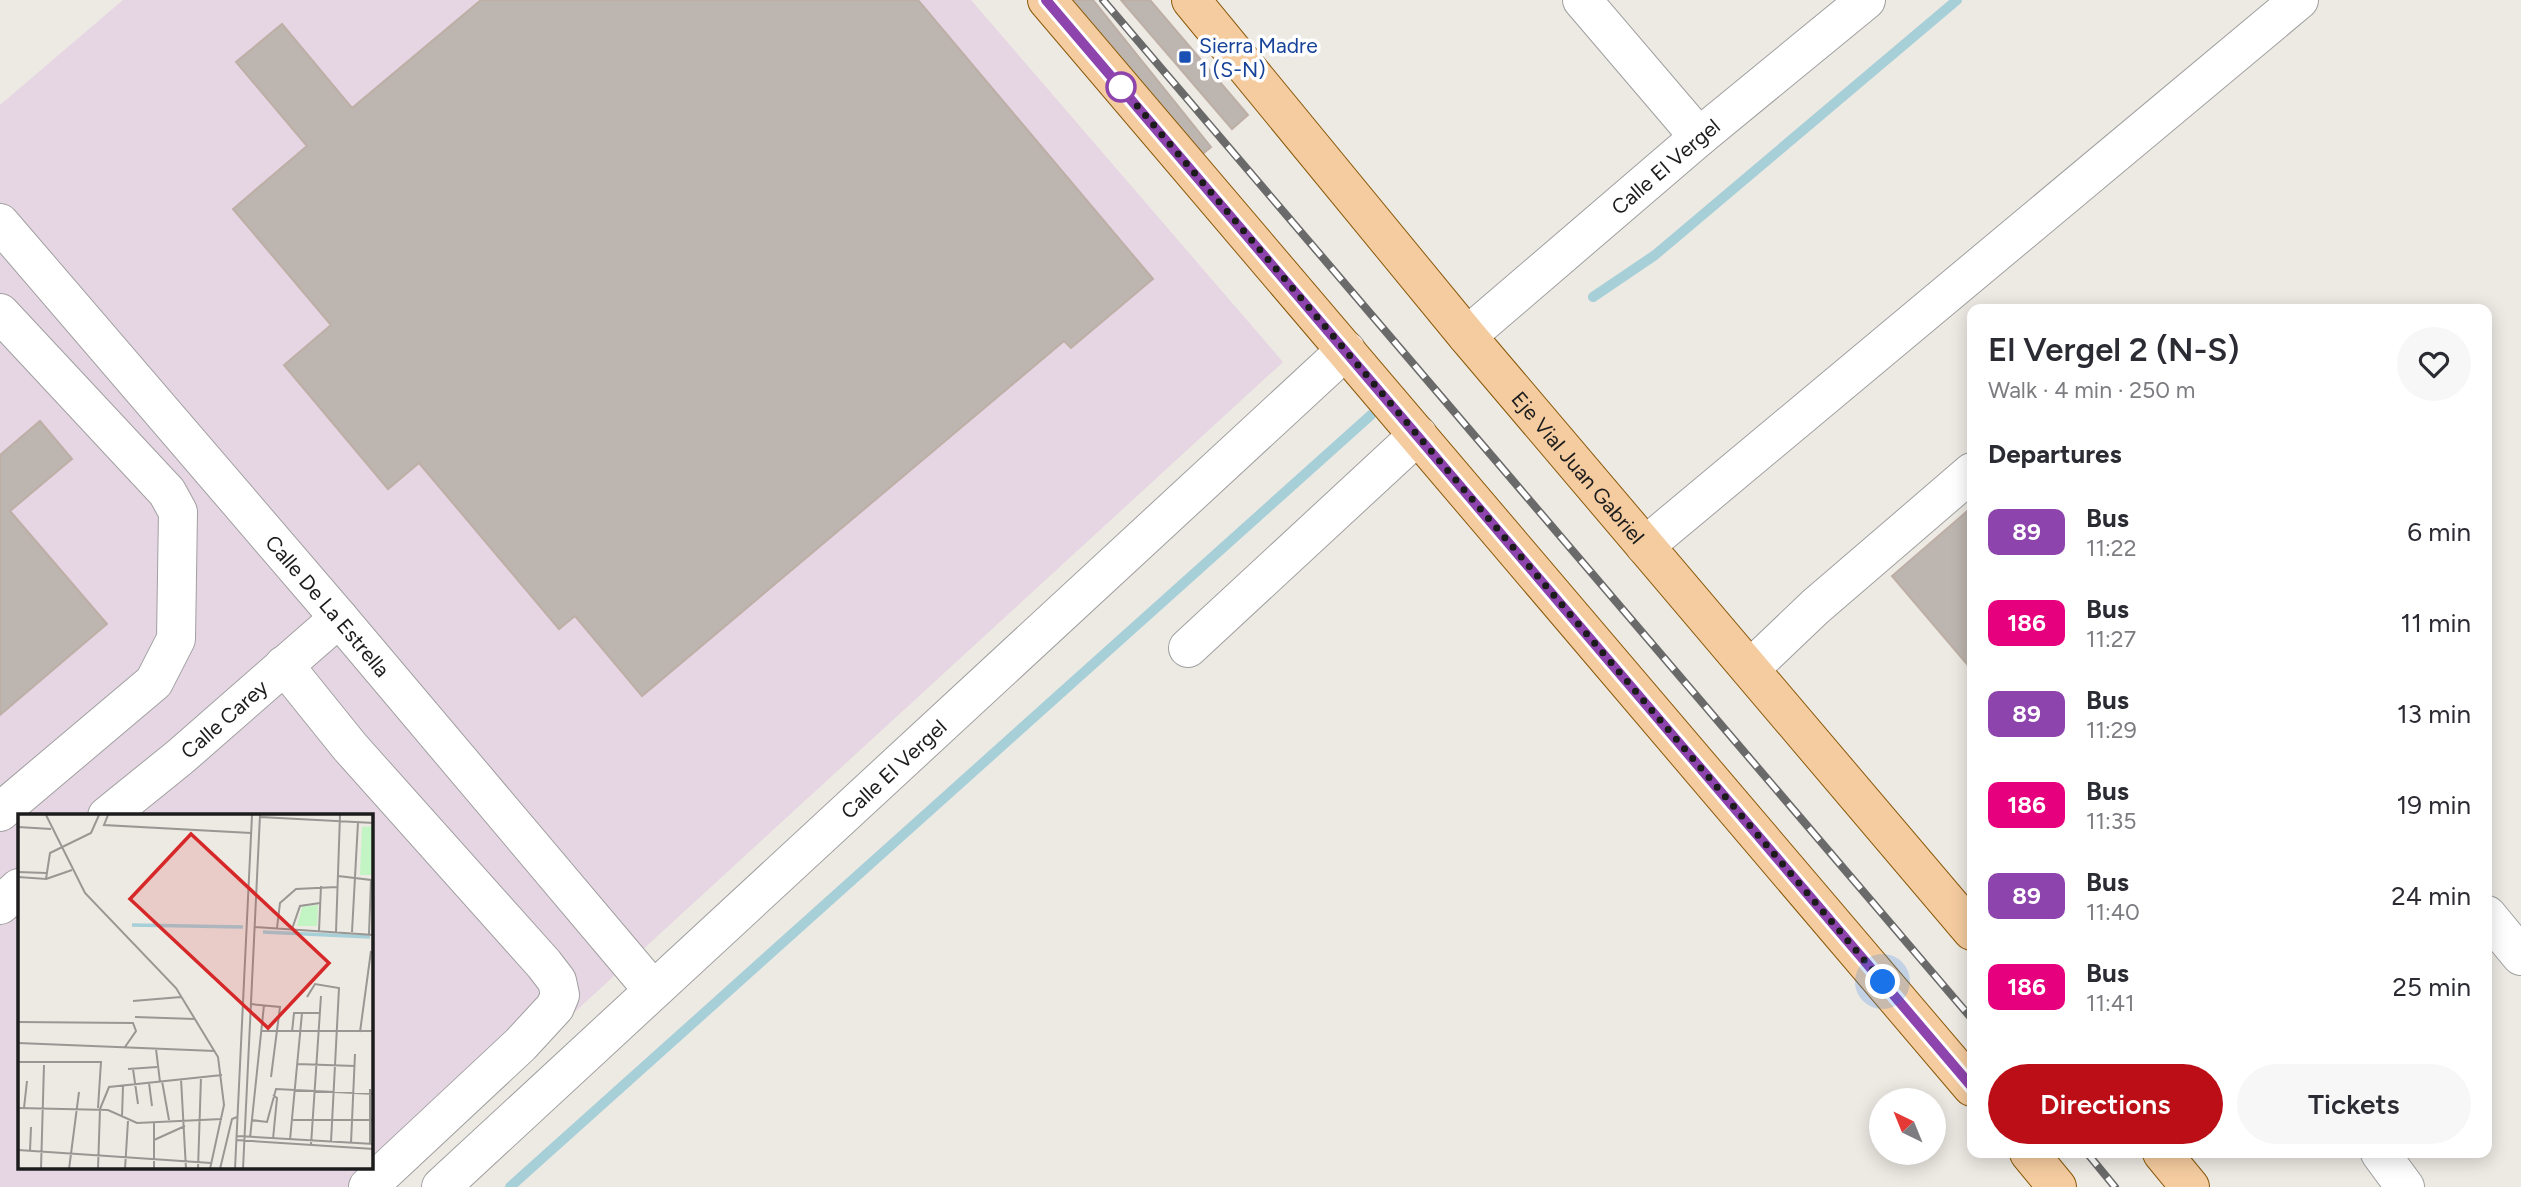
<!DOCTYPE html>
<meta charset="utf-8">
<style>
body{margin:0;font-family:Figtree,sans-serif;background:#f7f7f7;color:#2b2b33;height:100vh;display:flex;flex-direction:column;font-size:26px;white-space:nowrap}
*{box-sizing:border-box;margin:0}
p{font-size:23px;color:#7c7c81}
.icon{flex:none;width:38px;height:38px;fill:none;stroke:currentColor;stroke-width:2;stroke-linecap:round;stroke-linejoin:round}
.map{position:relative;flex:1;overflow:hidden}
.details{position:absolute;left:1967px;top:304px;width:525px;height:854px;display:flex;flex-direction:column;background:#fff;border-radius:14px;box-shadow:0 4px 18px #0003}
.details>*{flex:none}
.badge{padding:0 14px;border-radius:10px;font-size:24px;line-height:46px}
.needle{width:46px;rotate:317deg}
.controls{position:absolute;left:1869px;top:1088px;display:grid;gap:14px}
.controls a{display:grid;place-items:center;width:77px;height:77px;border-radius:50%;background:#fff;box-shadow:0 4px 18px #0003;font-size:35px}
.you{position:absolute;width:35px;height:35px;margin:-18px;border:5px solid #fff;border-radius:50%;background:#1a73e8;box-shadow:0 0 0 10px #1a73e833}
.map>.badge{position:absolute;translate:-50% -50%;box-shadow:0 0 0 4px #fff}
h2{padding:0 21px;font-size:26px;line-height:63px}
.round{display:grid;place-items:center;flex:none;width:74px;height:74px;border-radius:37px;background:#f7f7f7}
.head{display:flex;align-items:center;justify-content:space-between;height:119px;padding:0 21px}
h1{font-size:33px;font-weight:600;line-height:52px}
.primary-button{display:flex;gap:14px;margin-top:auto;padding:14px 21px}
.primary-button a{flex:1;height:80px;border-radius:42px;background:#bb0e16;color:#fff;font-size:28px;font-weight:600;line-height:80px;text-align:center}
.primary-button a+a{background:#f7f7f7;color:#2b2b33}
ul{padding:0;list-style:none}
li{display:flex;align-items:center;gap:21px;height:91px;padding:0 21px}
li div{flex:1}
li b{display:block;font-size:26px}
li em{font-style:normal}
li .badge{min-width:77px;font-weight:700;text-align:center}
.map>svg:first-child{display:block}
.industrial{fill:#e6d5e3;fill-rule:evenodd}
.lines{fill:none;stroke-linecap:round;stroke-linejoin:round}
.stream{stroke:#a6cfd8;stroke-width:10}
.building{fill:#bdb5af;stroke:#bdafa6;stroke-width:2}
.minor-casing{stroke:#a0a0a0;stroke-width:40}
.major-casing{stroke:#8a5a0a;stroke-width:40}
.minor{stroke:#fff;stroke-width:38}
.major{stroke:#f5cca0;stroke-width:38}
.rail-casing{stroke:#6a6a6a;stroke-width:8}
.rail{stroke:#fff;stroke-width:5;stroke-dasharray:16;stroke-linecap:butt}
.line-casing{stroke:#fff;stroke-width:16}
.line{stroke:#8e44ad;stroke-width:10}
.walk{stroke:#1c1c1c;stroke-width:7;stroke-dasharray:0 12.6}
.transit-dot{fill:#1a4fb4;stroke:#fff;stroke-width:2.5}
.stop-dot{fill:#fff;stroke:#8e44ad;stroke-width:3.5}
.labels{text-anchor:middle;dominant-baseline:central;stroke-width:7;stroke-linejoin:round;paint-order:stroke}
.transit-label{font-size:21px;fill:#164399;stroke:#fff;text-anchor:start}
.street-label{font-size:21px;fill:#1c1c1c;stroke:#fff}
.inset-river{fill:none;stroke:#a6cfd8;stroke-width:3.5}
.inset-road{fill:none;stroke:#999793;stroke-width:2}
.view{fill:#d62828;fill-opacity:0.15;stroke:#d62828;stroke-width:3.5}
.inset-edge{fill:none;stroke:#1c1c1c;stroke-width:3.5}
</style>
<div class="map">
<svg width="2521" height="1187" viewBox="0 0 2521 1187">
<rect width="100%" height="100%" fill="#ede9e3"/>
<!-- industrial -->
<path class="industrial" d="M123,0H971L1283,362L384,1187H0V105ZM19,816H371V1168H19Z"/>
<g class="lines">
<!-- stream -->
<path class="stream" d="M1593,297L1655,255L1957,0
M510,1187L1371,415"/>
</g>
<!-- building -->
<path class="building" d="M481,0H918L1153,279L1071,348L1064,341L642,696L575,616L559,629L419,463L388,489L284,365L331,325L233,209L307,146L236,62L282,24L352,108Z
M1062,0H1093L1211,147L1195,160Z
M1121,0H1150L1248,115L1232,129Z
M40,421L72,459L10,511L107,624L0,715V455Z
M1972,507V670L1892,576Z"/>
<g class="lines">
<!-- minor casing -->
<g class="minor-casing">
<g id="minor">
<path d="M1582,0L1699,137"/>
<path id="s1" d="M0,223L339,618L653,990"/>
<path d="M0,313L167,492L178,512L176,639L154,682L0,812"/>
<path id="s2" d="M1467,336L1699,137L1866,0"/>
<path d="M1645,546L2299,0"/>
<path d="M1188,648L1418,435"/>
<path d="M284,665L350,747L544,964L557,981L560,995L555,1007L521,1044L368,1187"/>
<path d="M1750,669L1815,607L1972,472"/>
<path id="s3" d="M107,816L180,757L339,618"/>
<path d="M0,905L19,888"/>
<path d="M2487,915L2521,956"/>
<path d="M2380,1153L2405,1187"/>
<path id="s4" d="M441,1187L1346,350"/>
</g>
</g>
<!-- major casing -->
<g class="major-casing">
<g id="major">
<path d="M1047,0L1972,1087"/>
<path id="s5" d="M1191,0L1467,336L1972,931"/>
<path d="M2029,1153L2057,1187"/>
<path d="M2162,1153L2190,1187"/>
</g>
</g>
<!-- minor -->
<use href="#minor" class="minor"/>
<!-- major -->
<use href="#major" class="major"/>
<!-- rail casing -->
<g class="rail-casing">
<path id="rail" d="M1103,0L1972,1019
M2087,1153L2115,1187"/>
</g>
<!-- rail -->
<use href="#rail" class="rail"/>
</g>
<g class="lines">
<!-- line casing -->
<g class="line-casing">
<path id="line" d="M1046,0L1972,1087"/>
</g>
<!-- line -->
<use href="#line" class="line"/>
<!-- walk -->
<path class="walk" d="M1121,87L1117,82L1883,982"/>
</g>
<!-- markers -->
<rect class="transit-dot" x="1178" y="50" width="14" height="14" rx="3.5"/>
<circle class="stop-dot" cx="1121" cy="87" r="14"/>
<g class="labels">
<!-- transit labels -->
<g class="transit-label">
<text x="1199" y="45">Sierra Madre<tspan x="1199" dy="24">1 (S-N)</tspan></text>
</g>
<!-- street labels -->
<g class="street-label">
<text stroke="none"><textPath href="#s2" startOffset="261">Calle El Vergel</textPath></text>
<text stroke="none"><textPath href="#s5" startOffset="607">Eje Vial Juan Gabriel</textPath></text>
<text stroke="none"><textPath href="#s1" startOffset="504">Calle De La Estrella</textPath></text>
<text stroke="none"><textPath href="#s3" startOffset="152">Calle Carey</textPath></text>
<text stroke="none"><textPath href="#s4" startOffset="616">Calle El Vergel</textPath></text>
</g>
</g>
<!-- overview -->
<g transform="translate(18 814)">
<rect width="355" height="355" fill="#ede9e3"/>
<path d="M355,12V61H342L344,13ZM300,91L299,112H279L284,93Z" fill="#c2f5c3"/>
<path class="inset-river" d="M114,111L225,113M245,118L352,123"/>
<path class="inset-road" d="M28,1L67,79L158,174L200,243L206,291L192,355M90,1L86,11L233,19M242,3L356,9M0,13L33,15M0,58L28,59M320,62L353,66L351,120M0,63L28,65L32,39L73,19L81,1M28,65L54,56M237,113L356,121M259,114L262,89L278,75L319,73M274,115L282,92L302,89M301,117L303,72M318,118L322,1M334,118L340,8M289,183L297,170L321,174L313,328M115,187L163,183M232,190L262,193L253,263M117,203L177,205M0,208L115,209L118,217L107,233M243,217H356M274,218L276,199H302M342,218L353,137M0,229L197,237M138,235L142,268M0,248H83L80,294M279,250L337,252M110,255L139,253M115,255L120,290M163,265L168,355M144,267L151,306M131,269L134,292M255,281L259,284L255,325M0,294L90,296L119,309L204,305M6,294L9,267M104,303L105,272M233,306L249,308L258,275L356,280M275,306H356M219,322L356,330M232,324L246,191M136,326L167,312M218,326L356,335M272,326L284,199M333,329L337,240M352,330V275M293,331L303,182M0,336L193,349M12,337L13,313M23,355L26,251M51,355L61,278M80,355L82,295L91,273L204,261M107,355L110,307M136,355V309M180,355L183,263M202,355L214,305L219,303M217,355L234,1M225,355L242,1"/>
<path class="view" d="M173,20L311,149L250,214L112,85Z"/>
<rect width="355" height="355" class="inset-edge"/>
</g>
</svg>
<div class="controls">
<a><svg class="needle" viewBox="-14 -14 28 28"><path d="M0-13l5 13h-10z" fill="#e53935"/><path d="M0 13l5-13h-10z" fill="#7c7c81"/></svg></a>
</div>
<div class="you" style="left:1883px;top:982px"></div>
<section class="details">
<div class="head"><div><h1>El Vergel 2 (N-S)</h1><p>Walk · 4 min · 250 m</p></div><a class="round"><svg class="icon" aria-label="heart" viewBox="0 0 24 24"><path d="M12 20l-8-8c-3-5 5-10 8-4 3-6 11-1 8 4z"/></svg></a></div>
<h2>Departures</h2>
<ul>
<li><span class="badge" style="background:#8e44ad;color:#fff">89</span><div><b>Bus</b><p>11:22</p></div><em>6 min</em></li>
<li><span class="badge" style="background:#e6007e;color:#fff">186</span><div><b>Bus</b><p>11:27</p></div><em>11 min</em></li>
<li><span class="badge" style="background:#8e44ad;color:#fff">89</span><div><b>Bus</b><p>11:29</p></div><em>13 min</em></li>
<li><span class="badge" style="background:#e6007e;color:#fff">186</span><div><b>Bus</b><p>11:35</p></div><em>19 min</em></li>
<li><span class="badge" style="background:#8e44ad;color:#fff">89</span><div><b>Bus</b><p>11:40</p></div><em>24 min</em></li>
<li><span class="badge" style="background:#e6007e;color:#fff">186</span><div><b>Bus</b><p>11:41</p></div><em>25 min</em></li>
</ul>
<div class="primary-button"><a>Directions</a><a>Tickets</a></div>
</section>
</div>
